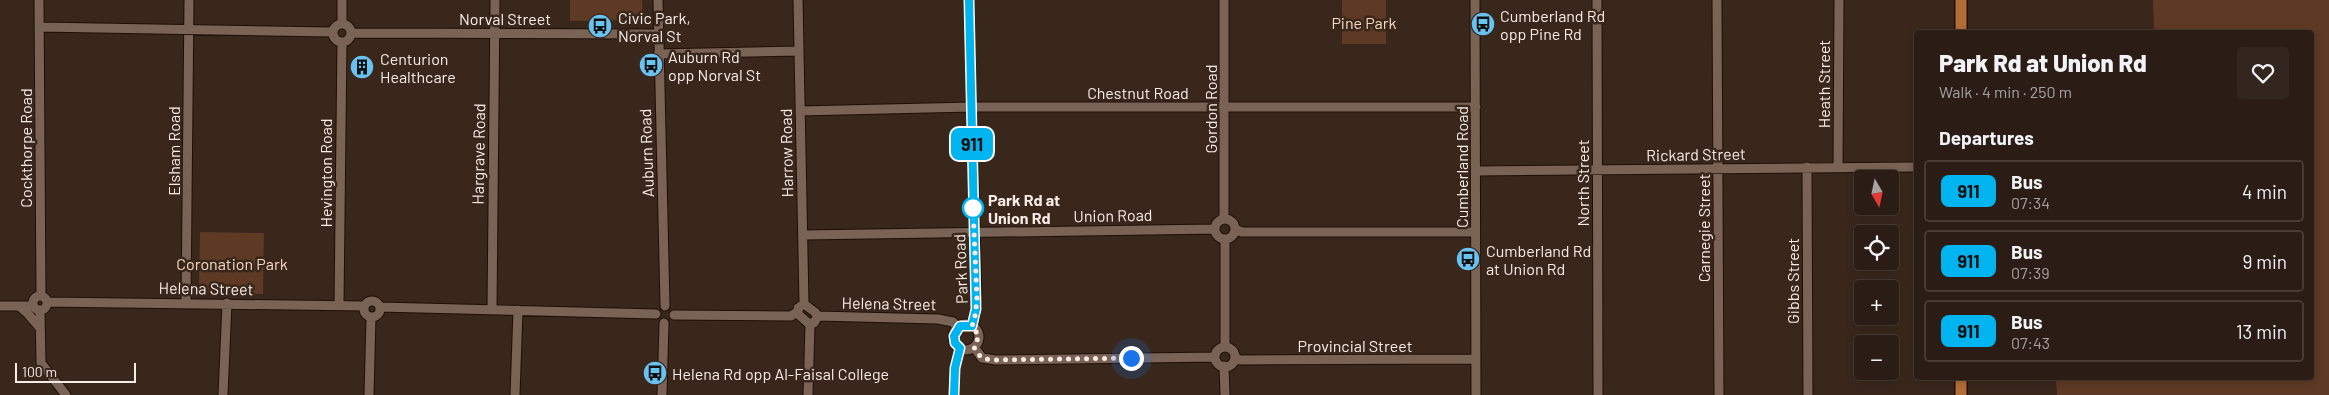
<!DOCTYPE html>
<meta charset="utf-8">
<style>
body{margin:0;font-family:Barlow,sans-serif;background:#33261e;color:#f1f3f6;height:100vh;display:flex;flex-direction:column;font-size:19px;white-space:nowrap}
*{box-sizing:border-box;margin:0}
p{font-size:16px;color:#a6a2a0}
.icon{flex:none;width:28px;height:28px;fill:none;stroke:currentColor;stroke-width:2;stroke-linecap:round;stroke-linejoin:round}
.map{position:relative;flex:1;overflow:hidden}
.side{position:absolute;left:1914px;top:30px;width:400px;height:350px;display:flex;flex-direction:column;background:#2b1d15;border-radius:5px;box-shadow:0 2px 8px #0003,0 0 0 1px #473b34}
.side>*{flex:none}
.badge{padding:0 10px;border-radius:8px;font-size:18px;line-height:32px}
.needle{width:32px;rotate:171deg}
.controls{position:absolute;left:1854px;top:170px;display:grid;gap:10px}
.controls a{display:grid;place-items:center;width:45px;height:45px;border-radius:5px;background:#2b1d15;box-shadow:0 2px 8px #0003,0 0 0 1px #473b34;font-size:25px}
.scale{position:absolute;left:15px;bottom:12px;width:121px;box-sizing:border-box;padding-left:5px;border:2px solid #f8ebe4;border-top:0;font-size:14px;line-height:18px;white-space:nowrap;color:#f8ebe4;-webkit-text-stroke:4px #39271c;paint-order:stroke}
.you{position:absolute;width:25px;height:25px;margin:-12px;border:4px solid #fff;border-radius:50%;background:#1a73e8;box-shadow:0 0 0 8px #1a73e833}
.map>.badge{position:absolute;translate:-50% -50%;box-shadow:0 0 0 2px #fff}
h2{padding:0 25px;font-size:19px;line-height:45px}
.round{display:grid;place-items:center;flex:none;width:52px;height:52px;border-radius:5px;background:#33261e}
.head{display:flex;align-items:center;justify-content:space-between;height:85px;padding:0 25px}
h1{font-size:24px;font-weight:800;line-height:38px}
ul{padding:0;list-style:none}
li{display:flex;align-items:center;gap:15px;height:62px;margin:0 10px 8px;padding:0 15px;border:2px solid #473b34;border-radius:5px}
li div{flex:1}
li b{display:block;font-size:19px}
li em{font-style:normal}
li .badge{min-width:55px;font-weight:700;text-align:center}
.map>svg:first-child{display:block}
.green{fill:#5e3a24}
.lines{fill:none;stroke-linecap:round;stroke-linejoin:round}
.minor-casing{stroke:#200f06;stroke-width:11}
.major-casing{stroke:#200f06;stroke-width:14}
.minor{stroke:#786356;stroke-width:9}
.major{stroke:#b36d37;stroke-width:11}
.line-casing{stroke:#fff;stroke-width:11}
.line{stroke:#00b5ef;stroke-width:8}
.walk{stroke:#f8ebe4;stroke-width:5;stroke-dasharray:0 9}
.stop-dot{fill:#fff;stroke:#00b5ef;stroke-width:2.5}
.labels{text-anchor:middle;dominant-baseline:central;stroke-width:5;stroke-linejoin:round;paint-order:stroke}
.poi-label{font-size:16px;fill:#f8ebe4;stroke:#39271c;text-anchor:start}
.street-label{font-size:16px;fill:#f8ebe4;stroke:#39271c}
.park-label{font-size:16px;fill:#f6d5c1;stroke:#39271c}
.stop-label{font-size:16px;font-weight:bold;fill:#f8ebe4;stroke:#39271c;text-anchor:start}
</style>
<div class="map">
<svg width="2329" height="395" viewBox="0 0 2329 395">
<rect width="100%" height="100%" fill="#39271c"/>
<!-- green -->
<path class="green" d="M570,0H642L643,20L570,21Z
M1342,0H1386V44H1342Z
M2153,0H2329V395H2057L2056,378H2311V32H2154Z
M200,232L264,233L263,294L199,293Z"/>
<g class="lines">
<!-- minor casing -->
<g class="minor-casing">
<path id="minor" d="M39,0L41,296
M342,0V23
M658,0L665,306
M798,0L804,304
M969,0L977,300L975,316L972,326
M1224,0V219
M1475,0L1476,395
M1597,0L1598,395
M1717,0L1719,395
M333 33a9 9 0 1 1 18 0a9 9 0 1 1-18 0Z
M39,27L332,32
M351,33L658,34
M658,54L799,51
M800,111L971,107H1476
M1807,167L1808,395
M1838,167L1839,0
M1476,171L1916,167
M1215 229a10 10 0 1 1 20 0a10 10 0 1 1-20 0Z
M1235,229L1242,232H1475
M803,235L1215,229
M1225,239V347
M33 303a7 7 0 1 1 14 0a7 7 0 1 1-14 0Z
M364 309a8 8 0 1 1 16 0a8 8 0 1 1-16 0Z
M47,302L364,306
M186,303L189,0
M804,304L816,313L817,318L814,323H808L798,314V308Z
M339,305L342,42
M0,306H33
M19,306L28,314L40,328
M380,307L656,314
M492,309L495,0
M40,311L41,363L66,395
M674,315L791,316L797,312
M817,316L938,319L953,322L958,328
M953 337a13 13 0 1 1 26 0a13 13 0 1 1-26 0Z
M974,347L982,358L996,360L1215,357
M1215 357a10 10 0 1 1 20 0a10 10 0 1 1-20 0Z
M1235,357L1240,360L1476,359
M1224,366L1225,395
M223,395L227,303
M369,395L371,317
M515,395L518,310
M662,395L664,323
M808,395L810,324
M954,395L955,368L960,348"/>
</g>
<!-- major casing -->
<g class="major-casing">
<path id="major" d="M1961,0V32
M1961,378V395"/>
</g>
<!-- minor -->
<use href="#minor" class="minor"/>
<!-- major -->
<use href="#major" class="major"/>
</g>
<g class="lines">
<!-- line casing -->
<g class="line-casing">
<path id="line" d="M954,395L955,368L960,348L955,343L954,336L960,326H972L976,309L969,0"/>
</g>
<!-- line -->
<use href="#line" class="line"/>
<!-- walk -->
<path class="walk" d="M973,208L977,300L975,316L972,326L979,336L974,347C979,358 985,360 996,360L1131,358"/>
</g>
<!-- icons -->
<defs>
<g id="bus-disc" transform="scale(1.25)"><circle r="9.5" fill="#69c3f1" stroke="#39271c"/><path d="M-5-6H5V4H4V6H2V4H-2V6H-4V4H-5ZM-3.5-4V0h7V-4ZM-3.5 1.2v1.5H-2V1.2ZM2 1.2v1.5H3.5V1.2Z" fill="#111"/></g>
<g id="building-disc" transform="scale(1.25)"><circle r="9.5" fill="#69c3f1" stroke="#39271c"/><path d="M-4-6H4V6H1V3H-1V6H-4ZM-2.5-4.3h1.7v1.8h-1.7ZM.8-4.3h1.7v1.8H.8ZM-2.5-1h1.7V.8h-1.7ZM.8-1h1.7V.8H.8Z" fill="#111"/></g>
</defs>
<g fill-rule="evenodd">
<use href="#bus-disc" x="1483" y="24"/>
<use href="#bus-disc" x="600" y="26"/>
<use href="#bus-disc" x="651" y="65"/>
<use href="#building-disc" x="362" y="67"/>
<use href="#bus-disc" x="1468" y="259"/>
<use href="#bus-disc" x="655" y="373"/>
</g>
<!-- markers -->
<circle class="stop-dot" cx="973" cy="208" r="10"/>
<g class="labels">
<!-- poi labels -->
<g class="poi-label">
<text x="1500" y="15">Cumberland Rd<tspan x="1500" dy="18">opp Pine Rd</tspan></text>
<text x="618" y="17">Civic Park,<tspan x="618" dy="18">Norval St</tspan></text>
<text x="668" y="56">Auburn Rd<tspan x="668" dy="18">opp Norval St</tspan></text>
<text x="380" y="58">Centurion<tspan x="380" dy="18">Healthcare</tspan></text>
<text x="1486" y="250">Cumberland Rd<tspan x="1486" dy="18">at Union Rd</tspan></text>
<text x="672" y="373">Helena Rd opp Al-Faisal College</text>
</g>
<!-- street labels -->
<g class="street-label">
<text x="505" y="18">Norval Street</text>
<text transform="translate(1823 84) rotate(-90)">Heath Street</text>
<text x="1138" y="92">Chestnut Road</text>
<text transform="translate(1210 109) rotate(-90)">Gordon Road</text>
<text transform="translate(25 148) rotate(-90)">Cockthorpe Road</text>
<text transform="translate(173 151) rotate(-90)">Elsham Road</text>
<text transform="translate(646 153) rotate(-92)">Auburn Road</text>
<text transform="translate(786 153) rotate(-91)">Harrow Road</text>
<text transform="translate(478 154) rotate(-89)">Hargrave Road</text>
<text transform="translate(1696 154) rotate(-1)">Rickard Street</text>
<text transform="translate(1461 167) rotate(-90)">Cumberland Road</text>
<text transform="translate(325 173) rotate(-90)">Hevington Road</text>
<text transform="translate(1582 183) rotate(-90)">North Street</text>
<text transform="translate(1113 215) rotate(-1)">Union Road</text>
<text transform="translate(1703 228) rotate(-90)">Carnegie Street</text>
<text transform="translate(960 269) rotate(-92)">Park Road</text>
<text transform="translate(1792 281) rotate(-90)">Gibbs Street</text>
<text transform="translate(206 288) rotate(1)">Helena Street</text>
<text transform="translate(889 303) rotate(1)">Helena Street</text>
<text x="1355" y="345">Provincial Street</text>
</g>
<!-- park labels -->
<g class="park-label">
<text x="1364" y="22">Pine Park</text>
<text x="232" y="263">Coronation Park</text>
</g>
<!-- stop labels -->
<g class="stop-label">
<text x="988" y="199">Park Rd at<tspan x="988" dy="18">Union Rd</tspan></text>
</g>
</g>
</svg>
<div class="controls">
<a><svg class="needle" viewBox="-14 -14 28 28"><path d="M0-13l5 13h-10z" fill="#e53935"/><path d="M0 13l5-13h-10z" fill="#a6a2a0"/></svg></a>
<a><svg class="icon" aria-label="locate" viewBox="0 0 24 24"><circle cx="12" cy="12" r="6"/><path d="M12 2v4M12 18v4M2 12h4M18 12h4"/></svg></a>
<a>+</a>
<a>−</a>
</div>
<div class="scale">100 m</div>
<div class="you" style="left:1131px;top:358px"></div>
<b class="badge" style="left:972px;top:144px;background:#00b5ef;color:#111">911</b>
<section class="side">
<div class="head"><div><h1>Park Rd at Union Rd</h1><p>Walk · 4 min · 250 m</p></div><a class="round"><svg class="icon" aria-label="heart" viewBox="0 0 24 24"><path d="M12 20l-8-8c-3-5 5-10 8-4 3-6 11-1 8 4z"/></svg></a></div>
<h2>Departures</h2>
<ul>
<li><span class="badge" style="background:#00b5ef;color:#111">911</span><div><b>Bus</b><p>07:34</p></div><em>4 min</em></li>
<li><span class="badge" style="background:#00b5ef;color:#111">911</span><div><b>Bus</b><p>07:39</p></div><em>9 min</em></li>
<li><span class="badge" style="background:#00b5ef;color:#111">911</span><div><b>Bus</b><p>07:43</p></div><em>13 min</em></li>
</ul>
</section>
</div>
